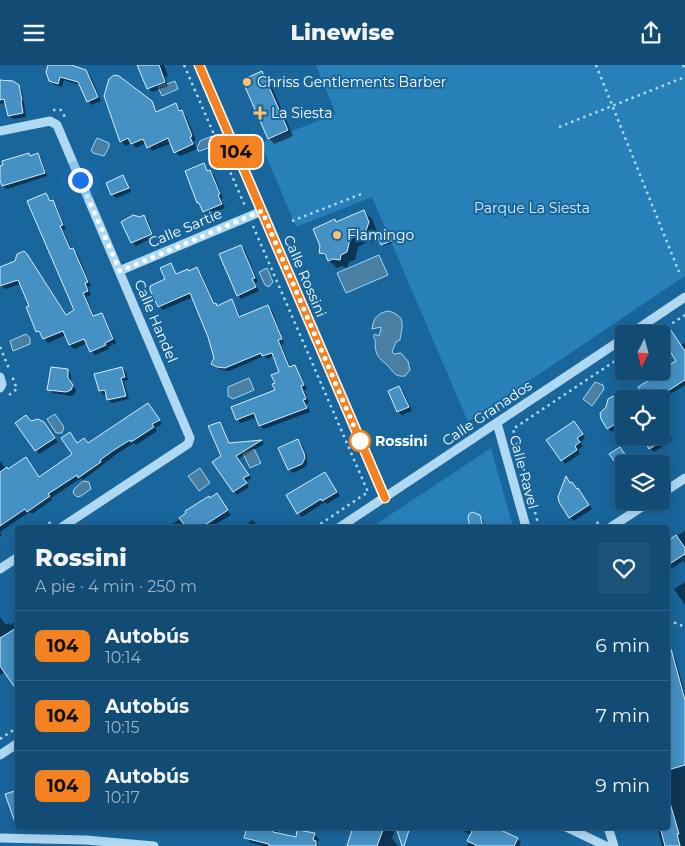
<!DOCTYPE html>
<html lang="es">
<meta charset="utf-8">
<style>
body{margin:0;font-family:Montserrat,sans-serif;background:#1b537a;color:#f1f3f6;height:100vh;display:flex;flex-direction:column;font-size:19px;white-space:nowrap}
*{box-sizing:border-box;margin:0}
p{font-size:16px;color:#9cb4c5}
.icon{flex:none;width:28px;height:28px;fill:none;stroke:currentColor;stroke-width:2;stroke-linecap:round;stroke-linejoin:round}
.map{position:relative;flex:1;overflow:hidden}
.drawer{position:absolute;left:15px;top:460px;width:655px;height:305px;display:flex;flex-direction:column;background:#124c75;border-radius:5px;box-shadow:0 2px 12px #0003,0 0 0 1px #316387}
.drawer>*{flex:none}
.badge{padding:0 10px;border-radius:8px;font-size:18px;line-height:32px}
.needle{width:32px;rotate:186deg}
.buttons{position:absolute;left:615px;top:260px;display:grid;gap:10px}
.buttons a{display:grid;place-items:center;width:55px;height:55px;border-radius:5px;background:#124c75;box-shadow:0 2px 12px #0003,0 0 0 1px #316387;font-size:25px}
.you{position:absolute;width:25px;height:25px;margin:-12px;border:4px solid #fff;border-radius:50%;background:#1a73e8;box-shadow:0 0 0 8px #1a73e833}
.map>.badge{position:absolute;translate:-50% -50%;box-shadow:0 0 0 2px #fff}
.round{display:grid;place-items:center;flex:none;width:52px;height:52px;border-radius:5px;background:#1b537a}
.summary{display:flex;align-items:center;justify-content:space-between;height:85px;padding:0 20px}
h1{font-size:24px;font-weight:800;line-height:38px}
ul{padding:0;list-style:none}
li{display:flex;align-items:center;gap:15px;height:70px;padding:0 20px;border-top:1px solid #316387}
li div{flex:1}
li b{display:block;font-size:19px}
li em{font-style:normal}
li .badge{min-width:55px;font-weight:700;text-align:center}
header{display:flex;justify-content:space-between;align-items:center;height:65px;padding:0 20px;background:#124c75;font-size:22px;font-weight:800}
.map>svg:first-child{display:block}
.green{fill:#2880b9}
.water{fill:#4a7fa4;stroke:#a2d5f4}
.shadow{fill:#0007}
.building{fill:#4591c4;stroke:#d7eefc}
.lines{fill:none;stroke-linecap:round;stroke-linejoin:round}
.path{stroke:#afd8f2;stroke-width:2.5;stroke-dasharray:2.5 4;stroke-linecap:butt}
.minor{stroke:#afd8f2;stroke-width:9}
.line-casing{stroke:#fff;stroke-width:11}
.line{stroke:#f58220;stroke-width:8}
.walk{stroke:#fff;stroke-width:5;stroke-dasharray:0 9}
.poi-dot{fill:#ffc070;stroke:#18669c;stroke-width:2}
.stop-dot{fill:#fff;stroke:#f58220;stroke-width:2.5}
.labels{text-anchor:middle;dominant-baseline:central;stroke-width:4;stroke-linejoin:round;paint-order:stroke}
.poi-label{font-size:14px;fill:#fff;stroke:#18669c;text-anchor:start}
.park-label{font-size:14px;fill:#d7eefc;stroke:#18669c}
.street-label{font-size:14px;fill:#fff;stroke:#18669c}
.stop-label{font-size:14px;font-weight:bold;fill:#fff;stroke:#18669c;text-anchor:start}
</style>
<header><svg class="icon" aria-label="menu" viewBox="0 0 24 24"><path d="M4 6h16M4 12h16M4 18h16"/></svg>Linewise<svg class="icon" aria-label="share" viewBox="0 0 24 24"><path d="M12 15V3M7 8l5-5 5 5M5 13v7h14v-7"/></svg></header>
<div class="map">
<svg width="685" height="781" viewBox="0 0 685 781">
<rect width="100%" height="100%" fill="#18669c"/>
<!-- green -->
<path class="green" d="M316,0H685V211L468,357L372,132L296,162L294,157L261,78L336,49Z
M491,383L513,462H372Z"/>
<!-- water -->
<path class="water" d="M175,16L178,24L162,31L158,22Z
M212,71L216,80L200,86H198L197,83L200,76Z
M97,73L109,78V82L104,91L93,88L91,85Z
M379,190L388,210L346,228L337,208Z
M267,203L273,217L269,222L265,220L259,207Z
M389,246C407,252 402,261 400,275L396,277L392,287L394,289L401,288L408,296L410,305L405,311C395,312 394,308 389,302C384,296 378,295 376,286C374,280 377,276 373,271L375,269L379,271L381,264V262L372,264C373,253 379,247 389,246Z
M26,269L30,273V279L13,286L10,276Z
M249,313L254,325L233,334L228,331V322Z
M595,317L603,320L604,324L592,341L583,334Z
M55,349L64,362L62,368H56L47,354Z
M254,384L261,398L250,403L243,389Z
M200,403L210,418L199,426L188,411Z
M83,416L89,417L91,424L81,431L77,432L73,428L74,424Z"/>
<!-- shadow -->
<path class="shadow" d="M49,0H67L87,8L91,12L101,36L91,40L88,36L80,20L64,15L62,22L54,20L50,16Z
M139,0H164L168,11L165,12L168,21L152,27L148,23Z
M262,7L268,13L293,71L274,79L269,73Z
M4,14L18,21L22,25L26,52L13,54L9,51L6,38L0,39V15Z
M151,37L158,47L175,40L180,44L186,51L196,75L193,76L197,84L180,91L175,87L172,78L152,86L146,78L136,83L132,78L125,81L121,76Z
M29,89L31,92L38,89L41,93L47,111L7,124L3,121L0,111V102Z
M203,100L208,107L210,106L214,110L223,133L221,134L225,143L208,150L198,138Z
M123,112L126,115L131,127L116,133L112,129Z
M46,129L56,140L66,164L63,165L72,185L77,188L91,221L88,222L91,230L86,232L95,252L101,249L105,253L116,278L108,282L109,284L95,290L91,286L87,278L74,284L70,280L66,270L48,278L38,266L31,241L21,219L5,224L3,222H0V203L31,196L67,251L76,246Z
M364,146L372,154L377,166L372,178L369,176L358,182L355,195L349,197L347,203L342,201L337,203L320,187L337,158Z
M144,151L148,155L154,172L136,181L132,177L131,153Z
M386,166L392,178L383,181L382,180Z
M241,181L245,185L258,217L255,218L259,226L241,234L238,230Z
M171,200L177,210L188,205L190,207L197,204L201,208L215,239L218,242L232,236L235,240L241,253L268,242L272,245L284,278L281,279L291,303L295,301L298,305L307,324L304,325L309,338L306,339L310,347L264,364L260,361L257,352L241,358L237,354L277,326L276,319L281,307L274,291L267,294L264,291L229,306L222,305L216,302L213,299L215,294L209,272L193,232L163,245L159,241Z
M685,278V320L661,335V334H647L669,304L677,296L681,280Z
M122,303L126,307L128,315L124,316L129,334L112,338L108,335L107,329L104,330L100,326Z
M67,305L71,309V318L76,325L75,329L71,331L53,328L49,324Z
M399,322L403,326L412,346L402,350L398,347Z
M148,339L162,359L155,363L157,366L136,380L134,378L118,388L83,415L81,413L51,433L52,435L32,449L30,447L22,452L0,467L2,470L0,472V396L6,404L40,413L73,389L78,379H88Z
M624,342V362L623,360L612,367L608,363Z
M661,357L673,375L654,387L645,375L661,371Z
M17,358H43L58,377L39,389Z
M219,358L222,361L230,379L262,376L264,379L238,394L251,413L246,417L249,422L237,430L214,397L223,391Z
M578,362L585,373L580,377L583,381L578,385L580,389L565,399L562,395Z
M298,376L302,379L307,392V399L305,402L293,408L289,404Z
M620,383L631,399H624V407L621,404Z
M325,409L340,431L327,439L325,437L302,452L298,448Z
M566,414L581,428L592,444L574,456L570,452Z
M210,434H220L231,450L211,462H168Z
M479,451L483,455L485,462H472L469,453Z
M253,455L259,462H242Z
M685,466V499L683,496L668,506V475L669,476Z
M18,510V520L14,515V512Z
M685,517V540L674,524Z
M0,552L6,560L9,558L11,560L18,553V577L5,607L0,610Z
M672,589L675,593L685,628V781H662L657,762H668V590Z
M248,762H277L278,769L296,773L314,769L319,774L317,781H263L251,778L246,773Z
M355,762H396L392,773L398,781H352Z
M439,762H450L448,767Z
M455,762H492L517,774L521,777L519,781H467L471,770Z"/>
<!-- building -->
<path class="building" d="M48,0H71L86,5L98,32L87,37L78,17L60,12L58,19L49,16L46,7Z
M137,0H159L165,17L147,24Z
M262,6L288,65L268,74L242,15Z
M114,10L119,11L152,36L156,47L176,38L179,46L182,45L192,71L190,72L193,79L174,88L168,73L147,83L143,74L131,79L128,73L120,77L104,31L109,14Z
M0,15L13,16L19,20L22,35L21,36L23,48L8,51L4,34L0,35Z
M29,88L30,91L38,88L45,108L2,121L0,115V101L3,100L2,96Z
M204,98L207,106L210,105L220,129L218,130L222,139L203,147L199,138H197L185,106Z
M123,110L129,123L111,130L106,118Z
M46,128L50,136L53,135L63,160L60,161L70,184L73,183L88,217L85,218L88,226L83,228L93,251L102,248L113,274L105,278L106,280L90,287L84,274L69,280L63,266L43,274L39,266L36,267L31,254L26,242L29,241L18,215L0,221V202L15,196L17,189L24,186L27,189L66,250L74,245L27,136Z
M364,145L369,157L364,171L361,169L350,174L347,187L341,190L340,195L333,194L328,196L325,189L319,188L320,181L313,164L335,154L336,157Z
M133,150L140,152L144,150L152,169L131,178L121,157Z
M386,165L391,176L381,180L376,169Z
M241,180L255,213L252,214L256,222L237,231L219,189Z
M171,198L176,209L188,204L189,206L197,202L214,239L216,238L217,241L232,234L239,252L268,240L282,274L278,275L289,302L295,300L304,320L301,321L306,334L303,335L307,343L259,361L254,348L236,355L231,342L275,325L272,319L275,318L271,310L279,307L272,288L262,291L261,288L225,303L217,302L211,299L214,293L208,272L190,228L158,242L150,225V221L165,214L160,203Z
M670,264L685,286V315L655,334H645L638,322L667,304L666,302L676,296L661,272V270Z
M51,302L68,304V313L73,320L71,325L66,327L47,325Z
M122,302L125,312L121,313L126,331L107,335L105,325L99,326L94,309Z
M399,321L409,342L397,347L388,326Z
M613,331L619,335L624,342V354L607,364L601,354L600,348L606,342L608,334Z
M148,338L160,355L152,359L154,362L131,377L130,375L114,385L100,395L101,397L78,413L77,410L48,429L50,431L27,447L25,444L0,461V407L7,402L8,404L26,392L39,412L72,389L61,373L70,367L77,378L84,373L88,378Z
M26,350L31,356L38,354L44,357L55,373L35,386L15,358Z
M574,356L583,369L577,373L580,377L575,381L577,385L561,396L546,375Z
M220,357L229,378L262,375L236,391L249,410L243,413L247,418L233,427L212,397L221,391L208,361Z
M649,371H671L649,384L644,375Z
M298,374L304,388L305,393L302,399L288,405L278,383Z
M620,382L630,397L624,399V402L620,404L609,389Z
M325,407L337,427L322,436L321,434L297,449L286,430Z
M566,411L570,418L572,417L577,424L578,423L589,440L569,453L559,437L558,432Z
M217,428L228,445L202,462H186L179,453L186,448L185,446L209,431L210,433Z
M472,447L480,450L483,462H470L468,453L469,449Z
M676,470L685,483V489L668,500V476Z
M18,562V627L0,601V573Z
M668,584H671L685,635V700L668,705Z
M18,725V759L16,760L5,729Z
M670,738L679,769H677L680,781H665L660,762H668V739Z
M247,762H273V767L296,772L297,765L315,768L313,775L316,776V781H269V779L244,773Z
M353,762H384L377,781H347Z
M396,762H410L404,781H402Z
M474,762H494L518,773L514,781H478L467,776Z"/>
<g class="lines">
<!-- path -->
<path class="path" d="M184,0L245,141
M596,0L679,207
M683,0L685,5
M53,45H61L65,52
M559,62L685,12
M292,156L364,128
M253,161L368,427L316,462
M656,269L685,250
M0,282L10,306
M9,330L17,324L12,311
M43,462L51,457
M539,462L513,364L624,290
M591,462L602,455
M668,555L685,562
M0,674L18,662"/>
<!-- minor -->
<path class="minor" d="M199,0L385,433
M0,66L50,56L57,60L190,373L188,379L62,462
M119,206L262,146
M630,269L685,232
M0,312L2,319L0,323
M497,358L526,462
M661,429L685,413
M340,462L624,273
M611,462L651,436
M0,504L18,492
M0,690L18,678
M566,762L606,781
M608,762L614,781
M0,773L86,775L154,781"/>
</g>
<g class="lines">
<!-- line casing -->
<g class="line-casing">
<path id="line" d="M199,0L385,433"/>
</g>
<!-- line -->
<use href="#line" class="line"/>
<!-- walk -->
<path class="walk" d="M80,115L120,206L262,146L361,378L360,376"/>
</g>
<!-- markers -->
<g class="poi-dot">
<circle cx="247" cy="17" r="5"/>
<path d="M257.5 40.5h5v5h5v5h-5v5h-5v-5h-5v-5h5z"/>
<circle cx="337" cy="170" r="5"/>
</g>
<circle class="stop-dot" cx="360" cy="376" r="10"/>
<g class="labels">
<!-- poi labels -->
<g class="poi-label">
<text x="257" y="17">Chriss Gentlements Barber</text>
<text x="271" y="48">La Siesta</text>
<text x="347" y="170">Flamingo</text>
</g>
<!-- park labels -->
<g class="park-label">
<text x="532" y="143">Parque La Siesta</text>
</g>
<!-- street labels -->
<g class="street-label">
<text transform="translate(185 163) rotate(-23)">Calle Sartie</text>
<text transform="translate(305 211) rotate(67)">Calle Rossini</text>
<text transform="translate(156 256) rotate(67)">Calle Handel</text>
<text transform="translate(487 348) rotate(-34)">Calle Granados</text>
<text transform="translate(524 407) rotate(75)">Calle Ravel</text>
</g>
<!-- stop labels -->
<g class="stop-label">
<text x="375" y="376">Rossini</text>
</g>
</g>
</svg>
<div class="buttons">
<a><svg class="needle" viewBox="-14 -14 28 28"><path d="M0-13l5 13h-10z" fill="#e53935"/><path d="M0 13l5-13h-10z" fill="#9cb4c5"/></svg></a>
<a><svg class="icon" aria-label="locate" viewBox="0 0 24 24"><circle cx="12" cy="12" r="6"/><path d="M12 2v4M12 18v4M2 12h4M18 12h4"/></svg></a>
<a><svg class="icon" aria-label="layers" viewBox="0 0 24 24"><path d="M12 4l9 5-9 5-9-5zM3 14l9 5 9-5"/></svg></a>
</div>
<div class="you" style="left:80px;top:115px"></div>
<b class="badge" style="left:236px;top:87px;background:#f58220;color:#111">104</b>
<section class="drawer">
<div class="summary"><div><h1>Rossini</h1><p>A pie · 4 min · 250 m</p></div><a class="round"><svg class="icon" aria-label="heart" viewBox="0 0 24 24"><path d="M12 20l-8-8c-3-5 5-10 8-4 3-6 11-1 8 4z"/></svg></a></div>
<ul>
<li><span class="badge" style="background:#f58220;color:#111">104</span><div><b>Autobús</b><p>10:14</p></div><em>6 min</em></li>
<li><span class="badge" style="background:#f58220;color:#111">104</span><div><b>Autobús</b><p>10:15</p></div><em>7 min</em></li>
<li><span class="badge" style="background:#f58220;color:#111">104</span><div><b>Autobús</b><p>10:17</p></div><em>9 min</em></li>
</ul>
</section>
</div>
